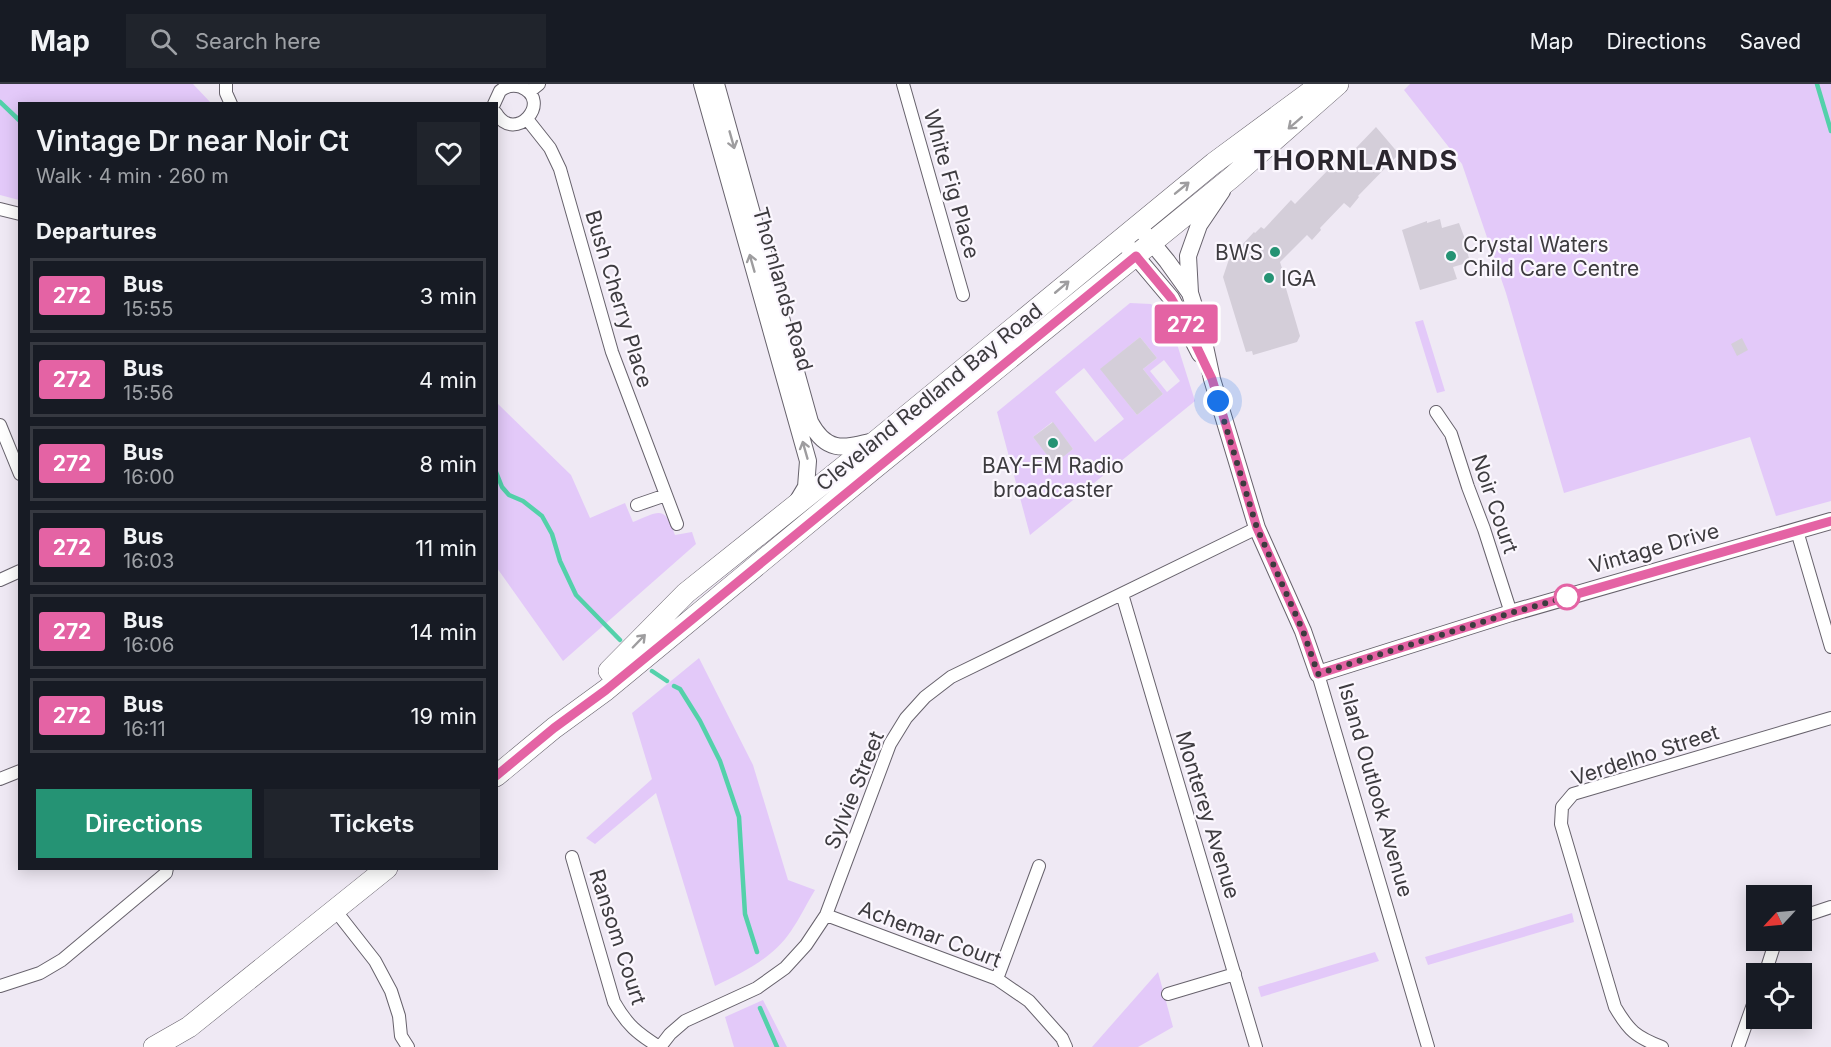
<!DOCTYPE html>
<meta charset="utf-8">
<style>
body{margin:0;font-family:Inter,sans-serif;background:#20242c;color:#f1f3f6;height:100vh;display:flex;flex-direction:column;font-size:22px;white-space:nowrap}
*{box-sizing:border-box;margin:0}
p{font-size:20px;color:#9ea1a6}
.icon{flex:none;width:33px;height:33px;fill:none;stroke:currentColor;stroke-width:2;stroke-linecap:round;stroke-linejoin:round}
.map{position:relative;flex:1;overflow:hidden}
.drawer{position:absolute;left:18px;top:18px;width:480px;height:768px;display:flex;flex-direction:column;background:#171b24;border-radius:0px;box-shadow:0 3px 15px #0003}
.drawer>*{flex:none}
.badge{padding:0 12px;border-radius:4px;font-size:21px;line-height:39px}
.needle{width:39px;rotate:244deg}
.tools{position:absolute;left:1746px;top:801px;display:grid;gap:12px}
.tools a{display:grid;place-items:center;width:66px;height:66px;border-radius:0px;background:#171b24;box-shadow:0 3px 15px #0003;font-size:30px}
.you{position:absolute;width:30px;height:30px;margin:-15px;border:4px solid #fff;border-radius:50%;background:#1a73e8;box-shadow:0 0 0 9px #1a73e833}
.map>.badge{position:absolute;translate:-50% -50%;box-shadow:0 0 0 3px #fff}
h2{padding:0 18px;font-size:22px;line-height:54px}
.round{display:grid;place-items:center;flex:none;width:63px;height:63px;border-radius:0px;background:#20242c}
.head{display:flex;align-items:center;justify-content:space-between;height:102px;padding:0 18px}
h1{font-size:28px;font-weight:600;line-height:45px}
.primary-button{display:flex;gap:12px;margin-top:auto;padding:12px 18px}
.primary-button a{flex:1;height:69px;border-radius:0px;background:#259374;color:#fff;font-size:24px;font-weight:600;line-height:69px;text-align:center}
.primary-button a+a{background:#20242c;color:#f1f3f6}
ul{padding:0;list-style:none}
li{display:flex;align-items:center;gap:18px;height:75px;margin:0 12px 9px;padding:0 6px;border:3px solid #363941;border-radius:0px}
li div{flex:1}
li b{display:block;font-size:22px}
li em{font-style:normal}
li .badge{min-width:66px;font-weight:700;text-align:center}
header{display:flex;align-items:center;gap:36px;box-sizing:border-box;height:84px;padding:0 30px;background:#171b24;border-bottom:2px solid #363941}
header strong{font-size:28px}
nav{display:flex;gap:33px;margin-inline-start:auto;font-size:21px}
.search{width:420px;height:54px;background:#20242c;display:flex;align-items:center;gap:15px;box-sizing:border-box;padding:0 21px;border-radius:0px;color:#9ea1a6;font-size:22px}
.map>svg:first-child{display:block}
.green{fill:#e3c9f9;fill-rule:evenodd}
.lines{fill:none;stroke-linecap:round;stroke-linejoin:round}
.stream{stroke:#53d1aa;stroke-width:4.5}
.building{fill:#d4ced9}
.street-casing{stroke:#67626c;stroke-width:14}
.secondary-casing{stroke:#67626c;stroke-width:18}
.highway-casing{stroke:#67626c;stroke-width:22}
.street{stroke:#fff;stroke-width:12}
.secondary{stroke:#fff;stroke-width:16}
.highway{stroke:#fff;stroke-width:21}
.oneway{stroke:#9e9d9f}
.line-casing{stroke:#fff;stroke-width:14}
.line{stroke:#e463a4;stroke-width:9}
.walk{stroke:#3d3b3f;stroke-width:6;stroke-dasharray:0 10.8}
.poi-dot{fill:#259374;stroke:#fbf7fe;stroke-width:2}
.stop-dot{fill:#fff;stroke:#e463a4;stroke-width:3}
.labels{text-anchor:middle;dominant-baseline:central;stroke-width:4.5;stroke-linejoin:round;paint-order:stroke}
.street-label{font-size:21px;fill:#3d3b3f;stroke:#fbf7fe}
.poi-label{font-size:21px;fill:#3d3b3f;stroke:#fbf7fe;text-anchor:start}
.district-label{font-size:27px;font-weight:bold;letter-spacing:1.5px;fill:#2c272f;stroke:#fbf7fe}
</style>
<header>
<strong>Map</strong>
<div class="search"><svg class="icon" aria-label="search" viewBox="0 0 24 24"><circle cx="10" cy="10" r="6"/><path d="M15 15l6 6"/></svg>Search here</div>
<nav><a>Map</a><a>Directions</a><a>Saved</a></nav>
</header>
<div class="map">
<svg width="1831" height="963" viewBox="0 0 1831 963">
<rect width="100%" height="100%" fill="#efe9f4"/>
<!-- green -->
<path class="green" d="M0,0H193L211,19L20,20L19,116L0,111Z
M1410,0H1831V417L1776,432L1750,353L1564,409L1506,209L1462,80L1404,6Z
M1130,219L1151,220L1171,241L1195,317L1030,451L997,328ZM1140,253L1157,274L1143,285L1163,310L1137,331L1101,285ZM1164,276L1180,297L1167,308L1150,287ZM1084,284L1124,335L1095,358L1055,308ZM1052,338L1073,365L1054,379L1033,353Z
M1423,236L1445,307L1437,309L1415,238Z
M496,318L571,391L590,434L625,419L633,438C659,428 664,420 675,451L692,448L696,460L563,577L497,484Z
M699,574L753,681L788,796L815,806C807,819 800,834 791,847C773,874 744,888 715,902L656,709L595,760L586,754L652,695L632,629Z
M1572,829L1574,838L1428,881L1425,873Z
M1375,868L1379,877L1261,913L1258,903Z
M1158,888L1173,943L1138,963H1092Z
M763,916L787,963H734L725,933Z"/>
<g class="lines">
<!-- stream -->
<path class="stream" d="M1817,0L1831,47
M0,18L20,37
M496,388L502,403L509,411L523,417L542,432L552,450L560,477L576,511L620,556
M652,587L667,597
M674,602L680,605L700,637L720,677L739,733L745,830L757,868
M760,924L777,963"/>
</g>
<!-- building -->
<path class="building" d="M1376,43L1399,70L1358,112L1359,113L1350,124L1344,119L1320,144L1321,146L1312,156L1307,151L1280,178L1287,200L1285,201L1300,252L1297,258L1253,271L1252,267L1246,268L1223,193L1229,175L1254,148L1255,149L1261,143L1264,145L1291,116L1295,120L1329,85L1333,88Z
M1440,135L1442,144L1459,139L1469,166L1467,167L1470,178L1453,183L1457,195L1420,206L1402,146L1427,137V139Z
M1140,253L1157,274L1143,285L1163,310L1137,331L1100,285Z
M1742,254L1748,266L1737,272L1731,260Z
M1053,338L1073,365L1054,380L1033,353Z"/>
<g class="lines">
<!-- street casing -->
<g class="street-casing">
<path id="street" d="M226,0V9L231,20
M903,0L963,211
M529,8L539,0
M494,20L500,7C506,2 513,0 521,3C554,17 515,61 496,29
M527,35L550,64L560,85L612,268L677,440
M0,125L20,130
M1436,328L1451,350L1468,403L1484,445L1511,529
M0,341L20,390
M637,421L666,411
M1797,447L1831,563
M0,496L20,487
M1122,510L1256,963
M1318,590L1428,963
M0,695L20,687
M572,773L614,918C627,941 637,949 659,963
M335,826L375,877L391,907L399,932L401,952L408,963
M826,831L997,895L1029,917L1062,954L1066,963
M1802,834L1807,831L1831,823
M1765,890L1774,862L1779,856
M997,895L1039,782
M0,902L40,889L62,876L166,789L167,784
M1168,910L1235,890
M660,963L670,950L685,937L757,904L785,884L806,861L826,831L890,660L906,634L925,613L951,593L1257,444
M1662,963C1636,953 1629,947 1615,923L1561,740L1562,723L1573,710L1831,634
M1738,963L1756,912"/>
</g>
<!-- secondary casing -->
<g class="secondary-casing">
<path id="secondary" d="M702,0L808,377L806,403L797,418
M716,0L810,338C827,370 844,364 875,357
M1144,149L1167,177L1190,209L1201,244L1212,295L1257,444L1303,547L1318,590L1511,529L1831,437
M1128,163L1171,214L1200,270
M1190,209L1188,172L1199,141L1222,107"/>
</g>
<!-- highway casing -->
<g class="highway-casing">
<path id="highway" d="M609,587L686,509L876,357L1214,79L1321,0
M496,692L554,644L606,606L871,387L1231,94L1338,0
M154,963L189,943L387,784"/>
</g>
<!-- street -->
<use href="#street" class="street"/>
<!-- secondary -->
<use href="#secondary" class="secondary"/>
<!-- highway -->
<use href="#highway" class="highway"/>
</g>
<!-- one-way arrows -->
<defs><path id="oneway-shaft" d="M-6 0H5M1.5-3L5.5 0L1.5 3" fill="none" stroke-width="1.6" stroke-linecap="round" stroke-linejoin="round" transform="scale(1.5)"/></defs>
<g class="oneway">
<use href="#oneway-shaft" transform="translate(1295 39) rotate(139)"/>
<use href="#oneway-shaft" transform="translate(732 56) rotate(74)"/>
<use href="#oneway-shaft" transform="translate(1182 104) rotate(-39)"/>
<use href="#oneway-shaft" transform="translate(752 179) rotate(-106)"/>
<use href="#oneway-shaft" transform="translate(1062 203) rotate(-40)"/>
<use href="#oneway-shaft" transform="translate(805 366) rotate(-106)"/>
<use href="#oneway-shaft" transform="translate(639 557) rotate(-46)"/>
</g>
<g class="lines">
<!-- line casing -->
<g class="line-casing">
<path id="line" d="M496,692L554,644L606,606L1136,172L1171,214L1184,236L1212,295L1257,444L1303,547L1318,590L1511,529L1831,437"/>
</g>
<!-- line -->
<use href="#line" class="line"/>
<!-- walk -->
<path class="walk" d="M1218,317L1257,444L1303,547L1318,590L1511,529L1577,510L1567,513"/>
</g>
<!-- markers -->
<g class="poi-dot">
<circle cx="1275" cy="168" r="6"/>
<circle cx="1451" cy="172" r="6"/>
<circle cx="1269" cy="194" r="6"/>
<circle cx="1053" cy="359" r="6"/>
</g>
<circle class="stop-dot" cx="1567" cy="513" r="12"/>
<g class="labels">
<!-- street labels -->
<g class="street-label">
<text transform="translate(952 100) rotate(74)">White Fig Place</text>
<text transform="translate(783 205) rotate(74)">Thornlands Road</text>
<text transform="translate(619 215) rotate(73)">Bush Cherry Place</text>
<text transform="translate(929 313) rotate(-39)">Cleveland Redland Bay Road</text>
<text transform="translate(1495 420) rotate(71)">Noir Court</text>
<text transform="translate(1654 464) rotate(-16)">Vintage Drive</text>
<text transform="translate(1645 671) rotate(-18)">Verdelho Street</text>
<text transform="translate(854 706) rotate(-68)">Sylvie Street</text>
<text transform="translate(1376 706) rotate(74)">Island Outlook Avenue</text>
<text transform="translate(1208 731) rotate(73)">Monterey Avenue</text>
<text transform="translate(930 850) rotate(21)">Achemar Court</text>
<text transform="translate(618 853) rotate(72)">Ransom Court</text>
</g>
<!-- poi labels -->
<g class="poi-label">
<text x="1463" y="160">Crystal Waters<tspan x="1463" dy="24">Child Care Centre</tspan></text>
<text x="1263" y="168" text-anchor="end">BWS</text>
<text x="1281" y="194">IGA</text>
<text x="1053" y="381" text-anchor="middle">BAY-FM Radio<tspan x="1053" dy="24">broadcaster</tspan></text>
</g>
<!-- district labels -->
<g class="district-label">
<text x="1356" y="76">THORNLANDS</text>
</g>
</g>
</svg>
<div class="tools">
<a><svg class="needle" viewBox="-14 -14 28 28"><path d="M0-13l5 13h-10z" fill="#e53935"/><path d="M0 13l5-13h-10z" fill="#9ea1a6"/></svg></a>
<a><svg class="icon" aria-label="locate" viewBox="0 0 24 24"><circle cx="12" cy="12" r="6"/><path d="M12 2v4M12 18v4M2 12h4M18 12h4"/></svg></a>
</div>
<div class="you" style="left:1218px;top:317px"></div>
<b class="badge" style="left:1186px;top:240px;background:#e463a4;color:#fff">272</b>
<section class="drawer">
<div class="head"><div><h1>Vintage Dr near Noir Ct</h1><p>Walk · 4 min · 260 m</p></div><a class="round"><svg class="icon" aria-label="heart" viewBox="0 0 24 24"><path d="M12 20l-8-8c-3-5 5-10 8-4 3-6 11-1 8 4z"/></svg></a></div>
<h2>Departures</h2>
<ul>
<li><span class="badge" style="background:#e463a4;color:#fff">272</span><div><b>Bus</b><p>15:55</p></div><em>3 min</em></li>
<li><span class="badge" style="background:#e463a4;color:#fff">272</span><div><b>Bus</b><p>15:56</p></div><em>4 min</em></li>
<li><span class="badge" style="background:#e463a4;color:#fff">272</span><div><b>Bus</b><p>16:00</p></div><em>8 min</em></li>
<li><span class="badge" style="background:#e463a4;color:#fff">272</span><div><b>Bus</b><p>16:03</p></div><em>11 min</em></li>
<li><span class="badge" style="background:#e463a4;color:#fff">272</span><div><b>Bus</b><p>16:06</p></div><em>14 min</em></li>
<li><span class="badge" style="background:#e463a4;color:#fff">272</span><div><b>Bus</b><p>16:11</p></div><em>19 min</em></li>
</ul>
<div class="primary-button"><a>Directions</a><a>Tickets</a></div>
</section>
</div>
